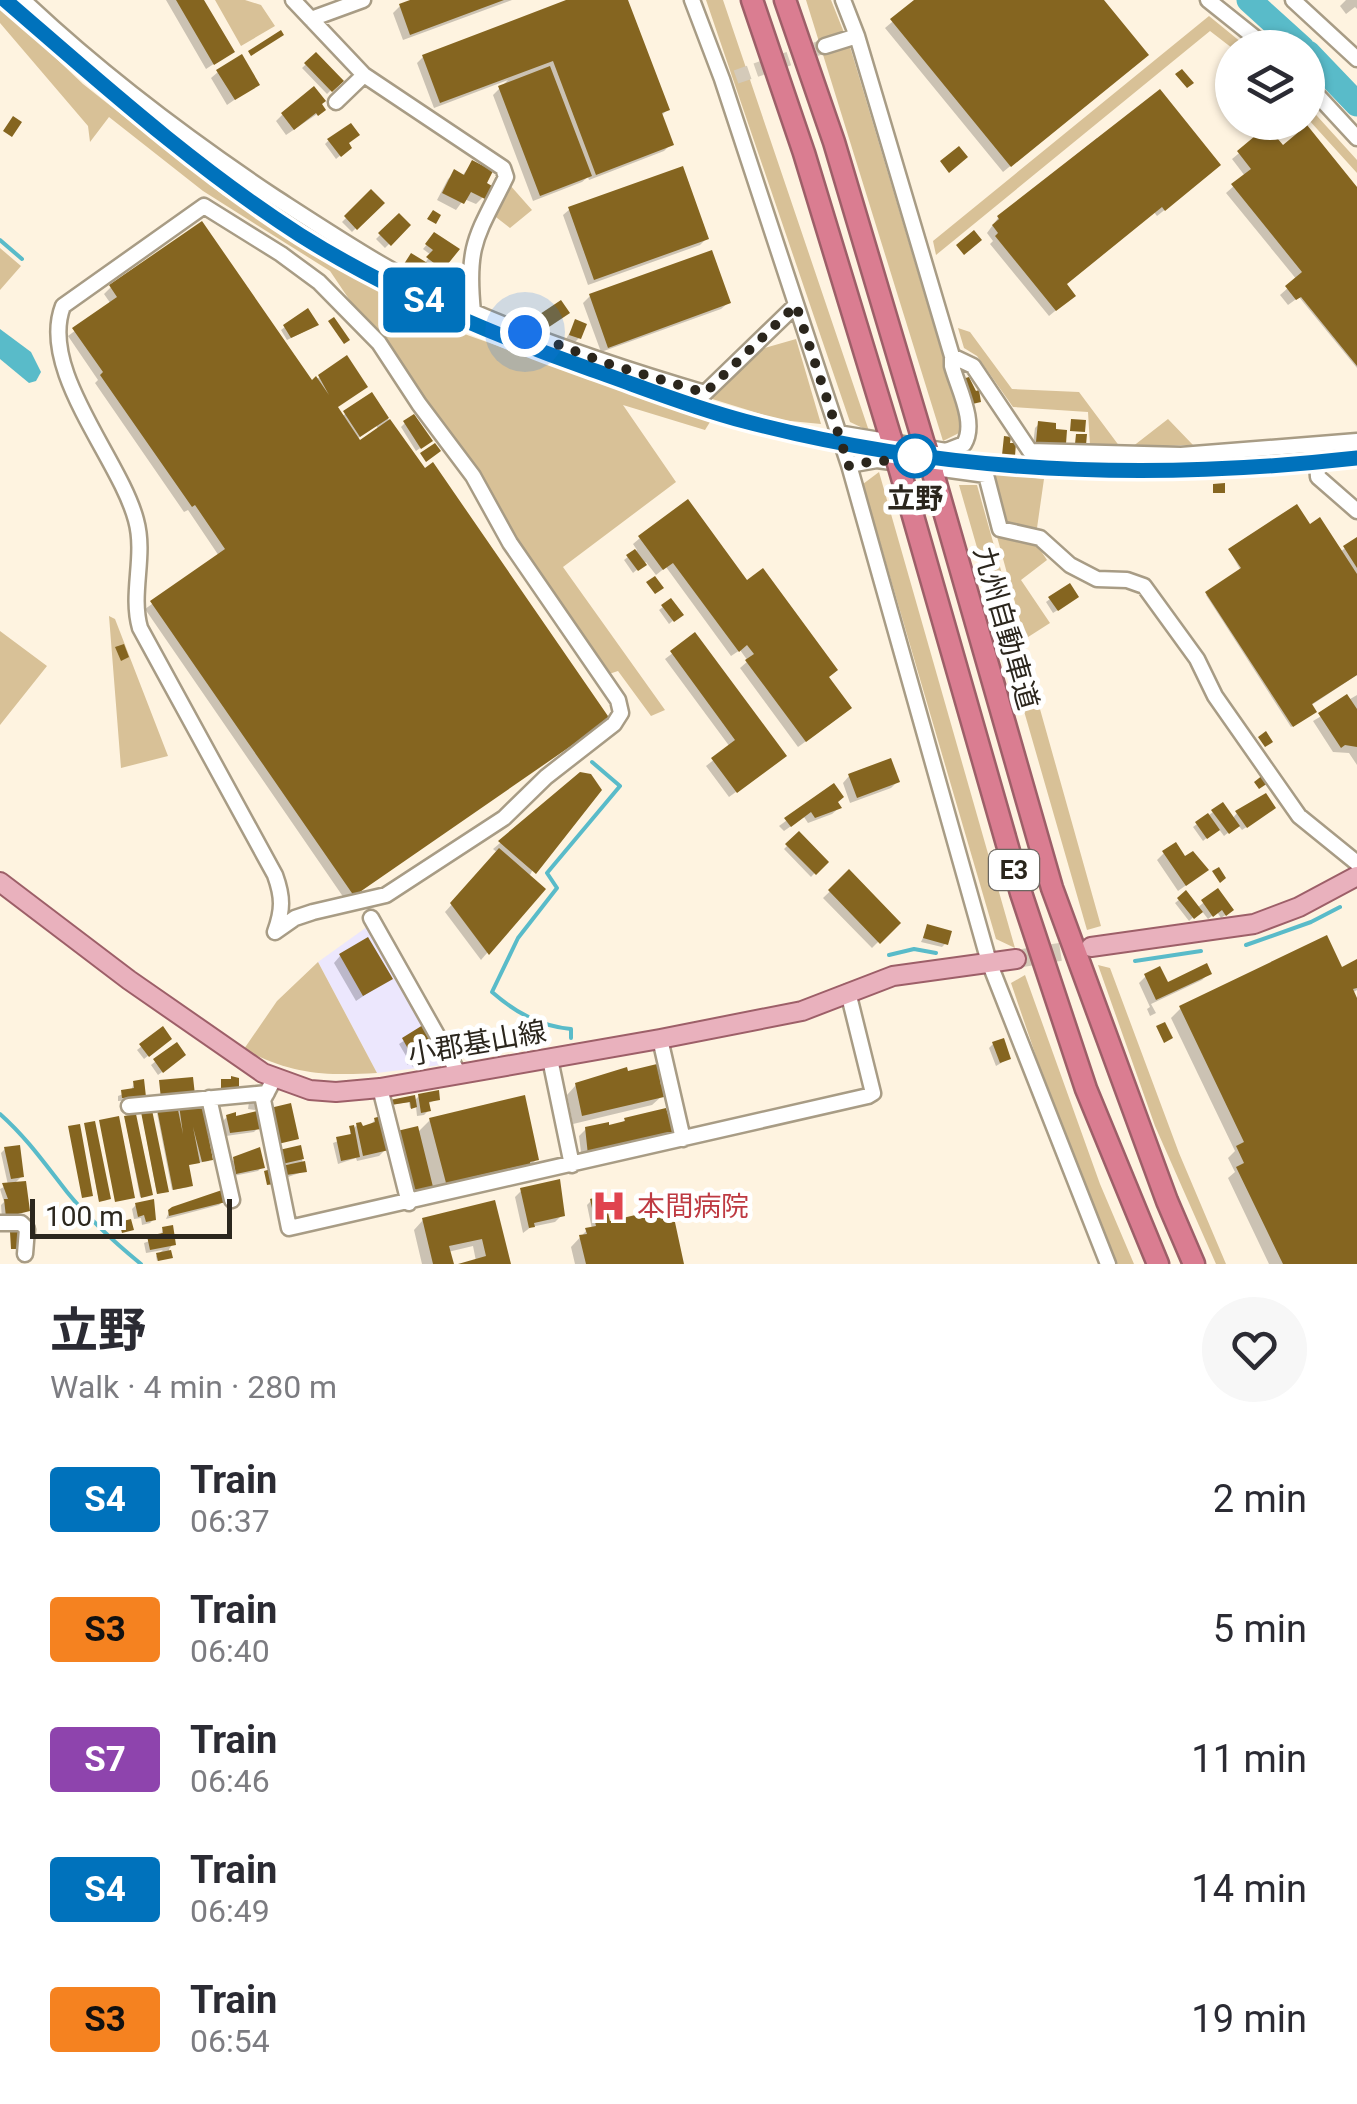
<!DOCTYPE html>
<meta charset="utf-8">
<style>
body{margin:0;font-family:Roboto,"Noto Sans JP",sans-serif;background:#f7f7f7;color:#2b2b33;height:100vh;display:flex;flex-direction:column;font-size:38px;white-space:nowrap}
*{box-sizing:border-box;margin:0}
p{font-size:32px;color:#7c7c81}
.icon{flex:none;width:55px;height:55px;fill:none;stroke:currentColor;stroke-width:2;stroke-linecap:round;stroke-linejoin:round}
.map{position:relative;height:1264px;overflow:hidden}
.details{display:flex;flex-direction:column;background:#fff;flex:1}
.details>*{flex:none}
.badge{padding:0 20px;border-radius:8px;font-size:35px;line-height:65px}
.controls{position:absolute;left:1215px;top:30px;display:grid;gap:20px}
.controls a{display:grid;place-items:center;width:110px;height:110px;border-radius:50%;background:#fff;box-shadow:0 2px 8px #0004;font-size:50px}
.scale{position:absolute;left:30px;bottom:25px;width:202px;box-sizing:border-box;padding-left:10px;border:5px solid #2b261d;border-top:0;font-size:28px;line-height:35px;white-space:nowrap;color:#2b261d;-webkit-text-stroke:8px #fff;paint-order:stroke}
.you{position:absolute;width:50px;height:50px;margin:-25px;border:8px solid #fff;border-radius:50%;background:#1a73e8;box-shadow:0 0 0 15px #1a73e833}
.map>.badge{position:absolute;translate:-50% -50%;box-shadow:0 0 0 5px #fff}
.round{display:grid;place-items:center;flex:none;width:105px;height:105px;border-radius:52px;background:#f7f7f7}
.head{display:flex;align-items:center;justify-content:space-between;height:170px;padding:0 50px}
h1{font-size:48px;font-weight:700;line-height:75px}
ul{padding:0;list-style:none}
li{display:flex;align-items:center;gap:30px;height:130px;padding:0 50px}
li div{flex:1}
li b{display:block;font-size:38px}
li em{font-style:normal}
li .badge{min-width:110px;font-weight:700;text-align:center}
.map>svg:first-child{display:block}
.commercial{fill:#ece7fd}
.green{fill:#d8c197}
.water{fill:#59bbc9}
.shadow{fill:#0003;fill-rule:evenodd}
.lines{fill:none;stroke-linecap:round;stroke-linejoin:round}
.stream{stroke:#59bbc9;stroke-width:4}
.river{stroke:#59bbc9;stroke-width:25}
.building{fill:#856520}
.minor-tunnel{stroke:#d4cab9;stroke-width:14;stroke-dasharray:14 7;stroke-linecap:butt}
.major-tunnel{stroke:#d4cab9;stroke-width:18;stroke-dasharray:18 9;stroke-linecap:butt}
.minor-casing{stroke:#a89c85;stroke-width:19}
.major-casing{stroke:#9d5f68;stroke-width:22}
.highway-casing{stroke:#9d5f68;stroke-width:25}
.minor{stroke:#fff;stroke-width:14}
.major{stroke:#e9b1bd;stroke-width:18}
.highway{stroke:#da7d91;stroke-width:20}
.rail-casing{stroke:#8c8477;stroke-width:8}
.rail{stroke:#fff;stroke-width:4;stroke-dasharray:11;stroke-linecap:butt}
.highway-bridge-casing{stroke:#9d5f68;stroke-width:25;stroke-linecap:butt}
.highway-bridge{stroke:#da7d91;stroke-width:20}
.line-casing{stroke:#fff;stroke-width:22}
.line{stroke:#0072bc;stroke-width:15}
.walk{stroke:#2b261d;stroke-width:10;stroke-dasharray:0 18}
.stop-dot{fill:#fff;stroke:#0072bc;stroke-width:5}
.labels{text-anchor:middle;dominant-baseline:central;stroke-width:10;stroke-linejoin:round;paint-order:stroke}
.shield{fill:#fff;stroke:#6b6761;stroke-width:2.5}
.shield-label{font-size:25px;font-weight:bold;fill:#2b261d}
.stop-label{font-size:28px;font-weight:bold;fill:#2b261d;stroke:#fff}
.street-label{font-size:28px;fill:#2b261d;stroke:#fff}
.health-label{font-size:28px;fill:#be3a42;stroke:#fff;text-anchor:start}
</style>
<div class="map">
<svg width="1357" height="1264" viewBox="0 0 1357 1264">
<rect width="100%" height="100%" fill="#fef3e0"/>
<!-- commercial -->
<path class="commercial" d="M371,924L450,1064L377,1073L318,962Z"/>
<!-- green -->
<path class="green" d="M215,0H245L261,5L275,26L241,46Z
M706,0H723L869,431L850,422Z
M806,0H831L851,50L965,430L943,441Z
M0,5L83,84L223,195L375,288L456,331L710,422L705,430L623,405L676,482L563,567L665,710L651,716L618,671L609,674L517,541L472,462L426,402L392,349L359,314L330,271L203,191L109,117L90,142L88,126L0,23Z
M1209,16L1247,47L1232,48L1210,31L936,255L933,241Z
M1308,106L1357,160V173L1308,119Z
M509,184L532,210L510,228L492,214Z
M0,248L21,266L0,290Z
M958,328L970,332L1012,389L1079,392L1120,447L1090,445L1088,412L1013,407L977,356L964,348Z
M796,339L821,424L780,420L709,398L761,349Z
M1168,419L1193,445L1132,447Z
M879,472L1015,948L996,939L863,484Z
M992,473L1044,479L1035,542L1047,560L1021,580L1050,623L1025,639L996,533Z
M959,485H977L1101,926L1087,930Z
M109,616L115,619L168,756L121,768Z
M0,631L47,666L0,725Z
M318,962L377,1073C325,1076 290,1074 244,1049L277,1001Z
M1098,965L1110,968L1179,1153L1226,1264H1216L1155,1126Z
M1025,975L1100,1184L1134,1264H1115L1080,1185L1011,983Z"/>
<!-- water -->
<path class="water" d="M0,329L31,352L41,372L36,381L29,383L0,359Z"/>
<!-- shadow -->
<path class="shadow" d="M166,0H202L232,52L206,69Z
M417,0H512L403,40L393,13L400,6Z
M573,0H626L667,110L661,116L671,144L664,151L589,180L588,177L582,182L533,201L493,95L508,80L434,108L417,63L423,57Z
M918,0H1101L1139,61L1003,172L885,28Z
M1346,0H1357V9L1355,7L1346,14L1340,6Z
M316,55L340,81L327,94L302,68Z
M218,72L257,84L227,105L211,78Z
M323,110L286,135L276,121L282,115Z
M1267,130L1282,148L1357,191V368L1299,297L1288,305L1280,295L1297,280L1226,193L1245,176L1232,159Z
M1097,138L1212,172L1157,216L1154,212L1064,285L1066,302L1049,316L990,244L993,241L987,233L998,218Z
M328,141L346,144L349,148L336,159L325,144Z
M472,163L483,184L488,187L482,198L476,204L464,199L456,210L437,200L448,179L455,173L462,176Z
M371,193L381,203L352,232L342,222Z
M570,209L706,239L700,245L588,285L563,215Z
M399,216L408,225L385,248L376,239Z
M434,236L441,268L426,284L402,269L408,260L424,264L431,255L423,249Z
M111,287L311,383L346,359L335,408L341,417L372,395L424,472L607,719L346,901L145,609L219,556L188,510L184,512L95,383L98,380L68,336L111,304L104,294ZM375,424L379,430L351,449L349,446Z
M590,296L728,303L721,309L601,352L583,303Z
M560,303L562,317L544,329L537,320Z
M576,322L579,338L575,342L566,339Z
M285,327L312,328L287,340L281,330Z
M405,423L426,444L416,451L401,427Z
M1039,424L1064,443L1060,447L1033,445L1035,428Z
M1309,527L1340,552L1357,539V675L1310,706L1314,712L1291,727L1206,595L1241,571L1230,551Z
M640,538L747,584L827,678L842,715L798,747L740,668L748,661L740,650L731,656L666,567L656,575L646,562L633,573L624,560L637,550L633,544Z
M1050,599L1072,601L1053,613L1046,602Z
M663,607L676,618L669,624L659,610Z
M695,636L777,762L729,797L706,766L730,747L665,659Z
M1357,695V765L1349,753L1333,752L1313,721Z
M580,775L529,877L542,889L481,960L445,912L498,853L493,849Z
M849,776L897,782L891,788L850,803L843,783Z
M834,786L839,808L832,814L808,823L804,817L784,831L779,826Z
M1213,812L1232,819L1237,813L1269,812L1242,830L1238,825L1224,836L1218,828L1203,841L1193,827Z
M798,835L825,862L811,877L784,849Z
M1164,853L1199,876L1178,891L1157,860Z
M849,873L897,923L872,948L823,898Z
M1218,891L1227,914L1221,918L1217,912L1208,919L1201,910L1189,921L1175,903L1186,894L1197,908Z
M928,927L946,943L942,947L921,942Z
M340,956L390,978L356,1001L334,963Z
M1357,964V990L1352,993L1357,1004V1264H1269L1228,1178L1235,1172L1228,1158L1235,1151L1171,1018L1181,1008Z
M1209,973L1202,980L1151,1004L1156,1013L1150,1016L1147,1009L1150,1007L1139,983L1146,976L1166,985Z
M422,1029L432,1055L413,1067L410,1063L407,1065L409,1061L399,1044Z
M162,1030L165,1042L144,1059L137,1050Z
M993,1044L1008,1059L996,1066L989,1048Z
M176,1045L179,1059L158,1075L151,1065Z
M655,1067L662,1096L652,1105L573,1124L567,1095L576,1085L603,1075Z
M134,1083L144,1096L140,1100L118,1101V1096L131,1091Z
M437,1093V1099L427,1104L428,1111L424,1115L417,1116L416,1107L410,1108L409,1102L390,1105L413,1098V1102L419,1096Z
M249,1102L256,1103L255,1110L248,1109Z
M200,1104L209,1161L186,1165L189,1187L172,1190L157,1113Z
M142,1114L165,1192L157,1194Z
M227,1117L258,1128L254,1132L226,1136L223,1121Z
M125,1118L149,1196L140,1197Z
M375,1120L386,1149L379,1156L357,1161L356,1158L338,1164L333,1143L351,1136L350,1132L357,1125L361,1129L368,1127Z
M430,1120L537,1159L528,1168L437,1191L435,1186L425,1197L417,1133Z
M625,1120L672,1135L582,1160L579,1136L586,1129L620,1125Z
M85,1125L107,1200L99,1201Z
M299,1148L305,1171L285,1178L282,1174L292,1164L279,1166Z
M5,1149L21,1177L13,1185L27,1210L2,1220L1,1205L4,1202L0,1189L8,1185L1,1153Z
M234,1160L262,1167L258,1171L233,1176L230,1164Z
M522,1190L562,1215L555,1222L531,1227L523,1233L515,1197Z
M223,1201L219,1205L166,1219L169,1212Z
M591,1201L608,1220L680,1264H575L571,1247L587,1230L592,1229L587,1205Z
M494,1203L508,1264H463L476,1261L473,1246L448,1252L451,1264H422L414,1230L423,1220Z
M136,1205L154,1219L150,1223L142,1225L141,1218L134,1219L132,1209Z
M163,1229L173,1244L169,1249L170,1257L157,1261L156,1256L163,1250L146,1253L144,1243L160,1237Z"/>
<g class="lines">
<!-- stream -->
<path class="stream" d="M0,240L22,259
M1246,945L1311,922L1340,907
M889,955L914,949L936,953
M1135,961L1201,951
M571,1038V1029C539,1026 515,1012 492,992L518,938L557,888L547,873L620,786L592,762
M0,1114C27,1138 45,1164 67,1192C89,1219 114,1242 141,1264"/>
<!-- river -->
<path class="river" d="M1249,0L1302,48
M1308,53L1357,104"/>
</g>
<!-- building -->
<path class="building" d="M176,0H204L235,52L214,65Z
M410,0H504L410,35L399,4Z
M566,0H628L670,110L662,113L674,145L596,175L553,61L440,103L422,55Z
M914,0H1104L1149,55L1011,167L890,19Z
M281,30L284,35L251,56L248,51Z
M316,52L344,81L332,92L304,63Z
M242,54L260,85L235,100L216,70Z
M550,66L592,176L540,196L498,86Z
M1182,69L1194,83L1187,88L1175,74Z
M314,86L326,101L322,104L326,110L318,116L316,113L294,130L281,113Z
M1160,89L1221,165L1165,211L1162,207L1067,284L1076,296L1056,311L995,236L998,233L992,225L999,219L997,216Z
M13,116L22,122L12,137L3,131Z
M351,123L360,135L349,143L352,148L341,157L327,139Z
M1307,125L1357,187V366L1301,297L1296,300L1285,286L1302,272L1231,184L1251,169L1237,151L1267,126L1283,145Z
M959,146L968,157L949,173L940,161Z
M472,160L493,171L487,183L492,186L485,199L471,192L464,204L442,193L454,169L464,175Z
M683,166L709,239L594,280L568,207Z
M371,189L385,203L357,230L344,216Z
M433,210L441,215L436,224L427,219Z
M399,213L411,225L391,246L378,233Z
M202,221L312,380L316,376L329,395L318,375L347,355L368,387L338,407L360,440L390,419L425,468L433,462L610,719L354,896L150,601L225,549L195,505L192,507L100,375L103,372L72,328L117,297L109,285Z
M974,230L982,240L964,255L956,245Z
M434,232L460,249L443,270L426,257L433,250L425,244Z
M712,250L731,303L608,348L589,294Z
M411,253L439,270L432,281L404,264Z
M561,300L570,313L549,327L540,314Z
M308,308L319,325L291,338L283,325Z
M334,317L350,340L344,344L328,321Z
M575,319L587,324L581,339L569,335Z
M969,377L976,391L979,390L981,402L968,405L962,379Z
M372,392L389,418L360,437L343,411Z
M414,414L433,441L421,449L403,421Z
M1071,419L1086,420L1085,432L1070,431Z
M1038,421L1056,423V429L1067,430L1066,444L1036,442Z
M1076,434H1087L1086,445L1075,444Z
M1004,436L1011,437L1010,443H1016L1015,456L1002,455Z
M435,443L441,451L426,462L420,453Z
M1225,483V493H1213V484Z
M688,499L747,580L763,568L838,670L829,677L852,708L806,742L745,660L754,654L747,645L739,652L673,563L663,570L638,536Z
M1297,504L1310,524L1320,517L1357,574V675L1312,704L1317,712L1293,727L1205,592L1241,568L1228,549Z
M1357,537V568L1343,546Z
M635,549L647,565L638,571L626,555Z
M655,576L664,588L655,594L646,582Z
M1070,583L1079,597L1058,611L1048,597Z
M671,598L684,615L674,622L661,605Z
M695,632L787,756L737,793L711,758L735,740L670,651Z
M124,644L129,657L121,661L115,647Z
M1347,694L1357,709V747L1345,745L1341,748L1318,713Z
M1266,731L1273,742L1265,747L1258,737Z
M891,758L900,782L857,798L848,774Z
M580,772L591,774L602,790L536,874L498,841Z
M1263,775L1268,783L1259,789L1254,782Z
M834,783L844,797L838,802L842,808L815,818L811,812L791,827L784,818Z
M1266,793L1276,808L1247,828L1235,811Z
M1223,802L1240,826L1229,834L1211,810Z
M1208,813L1220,830L1207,839L1195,822Z
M799,831L829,862L816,875L785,844Z
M1176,842L1185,856L1193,851L1209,870L1186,886L1162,851Z
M499,848L546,889L489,955L450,903Z
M1219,867L1226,878L1220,883L1212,871Z
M849,869L901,923L880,944L828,890Z
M1218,888L1234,910L1226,916L1222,910L1213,917L1201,900Z
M1186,890L1203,912L1194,919L1177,898Z
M927,924L952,931L948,945L923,938Z
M1327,935L1342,967L1357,959V988L1353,989L1357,998V1264H1283L1236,1167L1244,1163L1236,1146L1244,1142L1179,1006Z
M368,937L393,979L363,996L339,954Z
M1207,963L1212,974L1156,1000L1144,974L1160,966L1168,982Z
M1165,1022L1173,1038L1164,1043L1156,1026Z
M423,1025L439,1052L417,1065L415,1061L411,1063L409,1058L412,1056L402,1038Z
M163,1026L172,1039L149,1057L139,1044Z
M1004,1038L1011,1059L1000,1063L992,1042Z
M177,1042L186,1055L163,1073L153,1059Z
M657,1064L661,1085L664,1084L666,1090L663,1091L664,1097L582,1116L575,1083L627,1067L628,1071Z
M231,1076L239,1078V1091L221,1092V1079H231Z
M193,1077L195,1095L161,1099L159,1080Z
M144,1079L146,1097L122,1098L121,1090L134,1088L133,1081Z
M439,1090L440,1100L429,1102L431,1111L421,1113L418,1094Z
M415,1095L417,1107L411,1109L410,1102L391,1105L390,1100Z
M525,1095L539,1160L530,1162L531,1169L521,1172L520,1166L468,1178V1182L451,1189L450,1182L446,1183L429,1118Z
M202,1101L213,1160L202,1162L193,1127L200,1163L189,1165L193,1186L173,1190L157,1109L177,1105L183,1134L179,1105Z
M291,1103L299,1139L278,1144L270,1108Z
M666,1108L675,1136L588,1155L585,1127L609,1122V1125L625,1121L624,1118Z
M152,1110L169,1192L157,1194L141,1112Z
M257,1111L261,1129L230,1133L226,1115L236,1112V1116Z
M136,1114L153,1195L141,1198L124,1116Z
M119,1116L135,1198L115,1202L99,1120Z
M381,1116L389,1150L363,1156L356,1123L361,1122L363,1126L375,1122L374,1118Z
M95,1121L111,1199L99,1202L84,1123Z
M80,1124L93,1196L82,1198L68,1126Z
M354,1125L360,1157L341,1161L336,1137L351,1134L349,1126Z
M418,1126L434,1191L413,1196L397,1131Z
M20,1145L24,1177L11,1179L4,1147Z
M301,1145L304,1159L282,1164L279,1150Z
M260,1147L265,1168L236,1174L233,1157Z
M305,1161L307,1172L286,1175V1165Z
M271,1169L274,1184L267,1185L264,1171Z
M560,1179L565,1216L534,1223L535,1227L529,1228L520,1188Z
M26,1181L30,1211L6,1217L4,1199H8L2,1183Z
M222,1190L226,1202L169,1216L168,1210L172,1207Z
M604,1195L610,1221L648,1212L650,1218L673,1213L684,1264H586L579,1235L587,1234L585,1228L596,1226L590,1199Z
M154,1199L156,1220L146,1222L144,1215L138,1217L135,1203Z
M495,1200L511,1264H458L486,1256L482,1239L449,1246L454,1264H433L422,1218Z
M131,1219L134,1230L122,1233L119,1222Z
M173,1225L176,1245L150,1250L147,1236L163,1233L162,1227Z
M18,1231L19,1249H11L10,1232Z
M171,1250L173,1258L158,1261L156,1253Z"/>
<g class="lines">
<!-- minor-tunnel -->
<path class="minor-tunnel" d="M736,77L825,46"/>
<!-- major-tunnel -->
<path class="major-tunnel" d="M1016,959L1085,948"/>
<!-- minor casing -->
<g class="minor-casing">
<path id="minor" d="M23,0C100,73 185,137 273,196C338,238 404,282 476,313C551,345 627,370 705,393L796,305
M293,0L364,75L503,168L506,177C477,236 466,244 473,312
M692,0L722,79L849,465L989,962L1108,1264
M843,0L857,36L952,356L973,366L1030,451L1181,455L1357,441
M1208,0L1268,48
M1293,0L1357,59
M311,19L363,0
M825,46L857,36
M1308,85L1357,138
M336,102L364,75
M204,206L281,254L319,282L379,343L419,404L473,476L510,543L618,700L621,713L614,724L546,777L504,818L386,895L313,912L295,918L275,932C283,910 283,897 275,875L140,628C130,593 146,556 136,520C120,459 38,370 63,306Z
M838,433L946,451L964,444C977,423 958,388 952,366V356
M1316,447L1318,477L1357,511
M849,465L877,460L986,475L1000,529L1040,538L1070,565L1097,579L1127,580L1144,586L1197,659L1215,696L1299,816L1357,863
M371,918L459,1074
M660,1039L683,1139
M550,1059L572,1165
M274,1079L263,1100L289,1228L868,1096L873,1093L848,992
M380,1088L409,1203
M209,1098L232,1200
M129,1106L267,1093
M0,1223H21L27,1229L25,1254"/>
</g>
<!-- major casing -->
<g class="major-casing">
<path id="major" d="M0,882L129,980L263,1073L310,1090L336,1092L380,1088L660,1039L802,1011L893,976L1016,959
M1091,947L1254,924L1299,907L1357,876"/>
</g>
<!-- highway casing -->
<g class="highway-casing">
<path id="highway" d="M752,0L804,153L891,439
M785,0L834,142L924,444
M899,467L1021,893L1086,1089L1158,1264
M933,473L1052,888L1167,1201L1194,1264"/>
</g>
<!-- minor -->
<use href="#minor" class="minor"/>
<!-- major -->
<use href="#major" class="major"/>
<!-- highway -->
<use href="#highway" class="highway"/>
<!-- rail casing -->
<g class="rail-casing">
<path id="rail" d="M5,0C100,82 194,167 300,235C389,290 488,333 587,368C639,386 690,407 744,421C945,474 1151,481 1357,458"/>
</g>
<!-- rail -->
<use href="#rail" class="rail"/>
<!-- highway-bridge casing -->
<g class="highway-bridge-casing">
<path id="highway-bridge" d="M891,439L899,467
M924,444L933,473"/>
</g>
<!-- highway-bridge -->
<use href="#highway-bridge" class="highway-bridge"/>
</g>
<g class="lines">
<!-- line casing -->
<g class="line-casing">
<path id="line" d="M5,0C100,82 194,167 300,235C386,289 491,334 587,368C639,386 690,407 744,421C944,474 1152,481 1357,458"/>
</g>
<!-- line -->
<use href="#line" class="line"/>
<!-- walk -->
<path class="walk" d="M525,332L606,363L705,393L796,305L849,466L878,460L914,465L915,456"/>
</g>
<!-- icons -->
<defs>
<g id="hospital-bare" transform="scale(2.7)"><path d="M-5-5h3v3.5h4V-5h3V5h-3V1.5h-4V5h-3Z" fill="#e0444e" stroke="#fff" stroke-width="2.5" paint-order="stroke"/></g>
</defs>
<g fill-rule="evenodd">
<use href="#hospital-bare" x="609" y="1206"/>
</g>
<!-- markers -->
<circle class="stop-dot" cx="915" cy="456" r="20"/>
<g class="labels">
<!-- shield labels -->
<rect class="shield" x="989" y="850" width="50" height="40" rx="8"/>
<g class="shield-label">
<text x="1014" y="870">E3</text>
</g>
<!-- stop labels -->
<g class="stop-label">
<text x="915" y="498">立野</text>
</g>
<!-- street labels -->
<g class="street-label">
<text transform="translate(1006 628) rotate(74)">九州自動車道</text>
<text transform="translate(477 1043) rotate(-10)">小郡基山線</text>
</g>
<!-- health labels -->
<g class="health-label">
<text x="637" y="1206">本間病院</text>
</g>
</g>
</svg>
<div class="controls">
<a><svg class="icon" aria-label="layers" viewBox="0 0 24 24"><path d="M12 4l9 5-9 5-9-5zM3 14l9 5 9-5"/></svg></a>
</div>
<div class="scale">100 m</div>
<div class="you" style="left:525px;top:332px"></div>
<b class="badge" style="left:424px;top:300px;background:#0072bc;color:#fff">S4</b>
</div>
<section class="details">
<div class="head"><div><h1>立野</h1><p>Walk · 4 min · 280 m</p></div><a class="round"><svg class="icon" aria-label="heart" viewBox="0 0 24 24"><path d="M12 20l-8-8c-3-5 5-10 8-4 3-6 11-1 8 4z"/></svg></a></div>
<ul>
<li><span class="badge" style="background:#0072bc;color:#fff">S4</span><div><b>Train</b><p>06:37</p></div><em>2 min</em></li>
<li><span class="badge" style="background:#f58220;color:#111">S3</span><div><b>Train</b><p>06:40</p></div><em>5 min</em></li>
<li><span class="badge" style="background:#8e44ad;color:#fff">S7</span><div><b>Train</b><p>06:46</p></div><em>11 min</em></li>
<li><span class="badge" style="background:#0072bc;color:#fff">S4</span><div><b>Train</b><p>06:49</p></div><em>14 min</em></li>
<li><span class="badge" style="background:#f58220;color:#111">S3</span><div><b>Train</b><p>06:54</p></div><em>19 min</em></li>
</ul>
</section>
